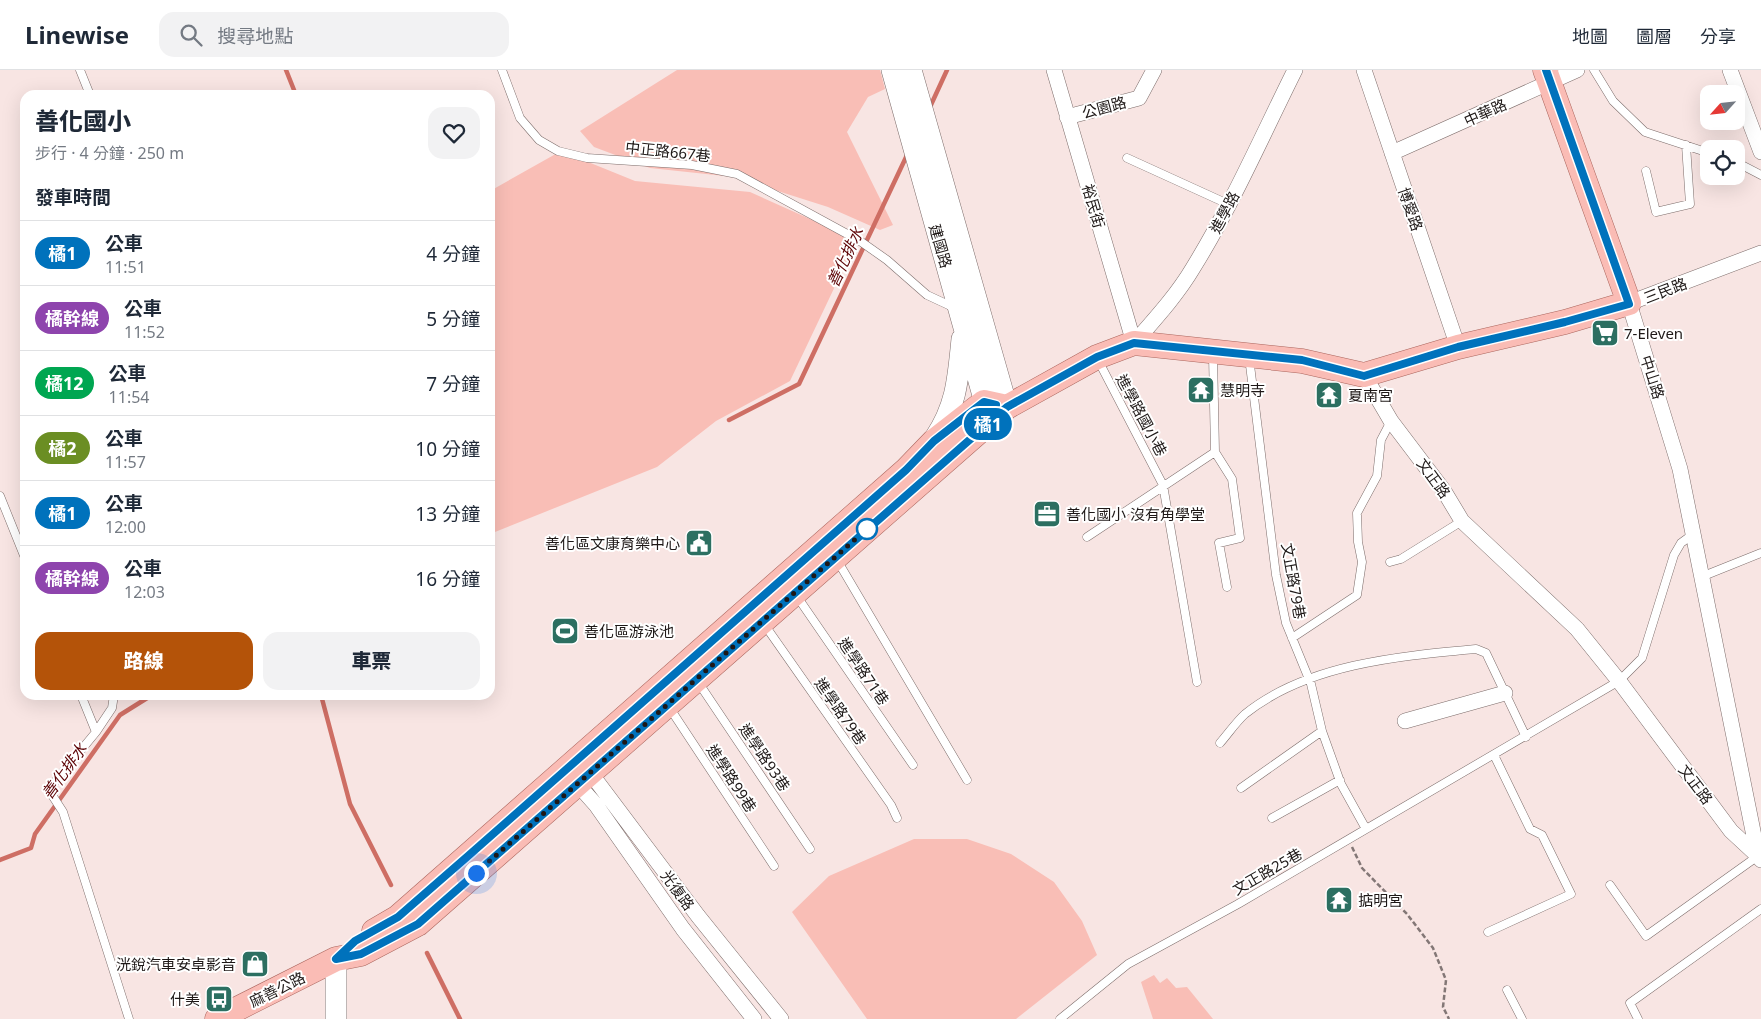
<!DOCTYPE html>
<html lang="zh-TW">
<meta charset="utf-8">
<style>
body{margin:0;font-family:"Noto Sans","Noto Sans TC",sans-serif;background:#f2f2f3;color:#1f2937;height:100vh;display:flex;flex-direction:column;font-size:19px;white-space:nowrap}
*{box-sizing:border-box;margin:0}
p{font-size:16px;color:#747a83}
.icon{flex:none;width:28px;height:28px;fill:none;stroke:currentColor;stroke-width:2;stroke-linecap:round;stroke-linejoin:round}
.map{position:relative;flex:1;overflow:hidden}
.drawer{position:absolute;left:20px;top:20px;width:475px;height:610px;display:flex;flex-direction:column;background:#fff;border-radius:15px;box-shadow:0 5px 20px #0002}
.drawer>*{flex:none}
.badge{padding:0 10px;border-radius:16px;font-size:18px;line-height:32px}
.needle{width:32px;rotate:243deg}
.buttons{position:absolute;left:1700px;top:15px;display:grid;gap:10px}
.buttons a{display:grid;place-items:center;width:45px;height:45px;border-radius:10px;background:#fff;box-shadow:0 5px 20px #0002;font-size:25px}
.you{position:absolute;width:25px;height:25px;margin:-12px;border:4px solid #fff;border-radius:50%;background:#1a73e8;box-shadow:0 0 0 8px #1a73e833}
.map>.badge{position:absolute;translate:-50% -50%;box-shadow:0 0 0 2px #fff}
h2{padding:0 15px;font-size:19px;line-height:45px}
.round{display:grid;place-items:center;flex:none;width:52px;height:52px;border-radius:15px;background:#f2f2f3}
.head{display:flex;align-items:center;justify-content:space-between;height:85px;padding:0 15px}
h1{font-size:24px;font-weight:800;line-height:38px}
.button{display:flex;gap:10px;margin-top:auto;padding:10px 15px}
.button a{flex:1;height:58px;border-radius:15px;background:#b45309;color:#fff;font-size:20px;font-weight:800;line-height:58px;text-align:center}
.button a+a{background:#f2f2f3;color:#1f2937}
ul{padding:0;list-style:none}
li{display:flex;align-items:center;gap:15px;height:65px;padding:0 15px;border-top:1px solid #e0e1e3}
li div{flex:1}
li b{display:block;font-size:19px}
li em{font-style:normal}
li .badge{min-width:55px;font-weight:700;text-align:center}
header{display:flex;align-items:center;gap:30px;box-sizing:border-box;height:70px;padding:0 25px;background:#fff;border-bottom:1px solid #e0e1e3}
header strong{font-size:24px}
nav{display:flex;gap:28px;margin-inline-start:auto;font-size:18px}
.search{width:350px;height:45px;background:#f2f2f3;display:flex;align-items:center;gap:12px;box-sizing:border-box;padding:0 18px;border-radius:15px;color:#747a83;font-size:19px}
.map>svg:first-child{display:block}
.green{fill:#f9beb6}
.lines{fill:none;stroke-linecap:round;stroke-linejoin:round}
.stream{stroke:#ce6e64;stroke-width:4.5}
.lane-casing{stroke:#7d6d6b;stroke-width:9}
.street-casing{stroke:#7d6d6b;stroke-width:16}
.secondary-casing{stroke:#7d6d6b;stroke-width:22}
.primary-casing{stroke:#ab665e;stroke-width:25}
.path{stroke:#837776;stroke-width:2.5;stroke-dasharray:5 2.5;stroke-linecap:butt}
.lane{stroke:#fff;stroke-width:8}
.street{stroke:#fff;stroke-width:15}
.secondary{stroke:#fff;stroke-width:21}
.primary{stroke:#fabcb5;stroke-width:24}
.line-casing{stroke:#fff;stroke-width:11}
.line{stroke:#0072bc;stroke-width:8}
.walk{stroke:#1e1817;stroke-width:5;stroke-dasharray:0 9}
.stop-dot{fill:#fff;stroke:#0072bc;stroke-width:2.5}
.labels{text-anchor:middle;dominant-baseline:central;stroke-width:4;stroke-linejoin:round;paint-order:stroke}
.street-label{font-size:15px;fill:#1e1817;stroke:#fff}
.poi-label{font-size:15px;fill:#1e1817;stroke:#fff;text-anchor:start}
.water-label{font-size:16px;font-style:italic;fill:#5b0003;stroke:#fff}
</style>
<header>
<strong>Linewise</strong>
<div class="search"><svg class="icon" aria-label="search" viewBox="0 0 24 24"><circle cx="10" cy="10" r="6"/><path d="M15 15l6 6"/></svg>搜尋地點</div>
<nav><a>地圖</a><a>圖層</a><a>分享</a></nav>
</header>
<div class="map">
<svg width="1761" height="949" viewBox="0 0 1761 949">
<rect width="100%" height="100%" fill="#f8e5e3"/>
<!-- green -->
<path class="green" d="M677,0H880L885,19L868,27L847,62L893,155L880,160L828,137L734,107L650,98L594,77L580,61Z
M561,81L635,111L750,122L857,170L790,311L716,351L657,397L490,464V121Z
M914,769H967L1011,784L1054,812L1082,851L1097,885L1016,949H867L792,842L829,806Z
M1154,905L1160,913L1167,908L1176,918L1187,917L1213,949H1153L1141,912Z"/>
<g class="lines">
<!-- stream -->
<path class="stream" d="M286,0L296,25
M930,37L947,0
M729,350L799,314L908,83
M321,625L350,734L391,815
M0,790L31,778L35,764L120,645L152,625
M427,883L460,949"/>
<!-- lane casing -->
<g class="lane-casing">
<path id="lane" d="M80,0L90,25
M502,0L520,48L539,70L558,81L587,88L692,95L737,104L860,171L887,190L927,225L955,238
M1594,0L1613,31L1645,62L1709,83
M1127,88L1228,134
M1736,92L1761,105
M1646,101L1656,142L1690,134L1686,75
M1249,287L1276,505L1286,553L1311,614L1322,661L1341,714L1366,759
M1098,290L1163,415L1197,612
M1215,382L1232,409L1240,468L1219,473L1227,517
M0,426L25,488
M1087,467L1215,382L1213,285
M837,490L967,710
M1390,492L1401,489L1462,451
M1701,507L1761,483
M796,525L913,695
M764,554L891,735L897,748
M1292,568L1357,525L1362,492L1358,472L1357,443L1377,406L1381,370L1391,351
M698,612L810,779
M81,625L96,662L53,714L52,725L63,742L129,949
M669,637L774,796
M96,662L112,638L114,625
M1220,673C1228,664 1236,652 1245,644C1307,594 1400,586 1476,579L1486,583L1526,667
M1241,718L1322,661
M1272,748L1340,710
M1610,815L1646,866L1758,786
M1488,862L1571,824L1542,765L1530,759L1494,685
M1507,920L1522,949
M1060,949L1128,894L1238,834L1619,611L1642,588L1674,485L1681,473L1692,465
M1638,949L1630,933L1761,839"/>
</g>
<!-- street casing -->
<g class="street-casing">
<path id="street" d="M1054,0L1134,273
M1364,0L1458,277
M1730,0L1761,82
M1067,47L1139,28L1154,0
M1392,83L1577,0
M1761,183L1629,233L1680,399L1758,786L1761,790
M1134,273C1155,249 1177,225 1193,198C1232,135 1262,66 1295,0
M1364,305L1391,351L1444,421L1462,451L1577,559L1619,611L1731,761L1758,786L1760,785
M1405,651L1505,623
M586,697L698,846L781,949
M572,708L596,735L683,859L754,949"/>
</g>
<!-- secondary casing -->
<g class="secondary-casing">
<path id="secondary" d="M892,0L989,347
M911,0L1007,337
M935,368C957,335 958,308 962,269
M336,949V889"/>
</g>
<!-- primary casing -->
<g class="primary-casing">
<path id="primary" d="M374,861L398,847L906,400L934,371L984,332L1007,337
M217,949L336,889L361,884L418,854L1007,337L1097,287L1134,273L1302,291L1364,305L1458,277L1565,252L1629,233L1545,0"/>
</g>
<!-- path -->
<path class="path" d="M1352,777L1362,798L1407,844L1433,878L1446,910L1443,937L1449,949"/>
<!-- lane -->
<use href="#lane" class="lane"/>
<!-- street -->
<use href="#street" class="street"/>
<!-- secondary -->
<use href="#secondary" class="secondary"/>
<!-- primary -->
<use href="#primary" class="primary"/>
</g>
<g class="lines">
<!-- line casing -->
<g class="line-casing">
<path id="line" d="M996,335L984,332L934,371L906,400L468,786L398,847L355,871L336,889L361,884L418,854L1007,337L1097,287L1134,273L1302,290L1364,306L1458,277L1565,252L1629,234L1546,0"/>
</g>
<!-- line -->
<use href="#line" class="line"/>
<!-- walk -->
<path class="walk" d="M476,803L867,459"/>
</g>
<!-- icons -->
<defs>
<g id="supermarket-square" transform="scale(1.4375)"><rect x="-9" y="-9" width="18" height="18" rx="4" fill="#2c6f61" stroke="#fff"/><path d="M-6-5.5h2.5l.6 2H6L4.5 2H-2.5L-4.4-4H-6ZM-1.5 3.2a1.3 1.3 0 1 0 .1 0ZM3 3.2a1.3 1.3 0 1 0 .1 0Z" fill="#fff"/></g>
<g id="temple-square" transform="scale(1.4375)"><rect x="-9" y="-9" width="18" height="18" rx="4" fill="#2c6f61" stroke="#fff"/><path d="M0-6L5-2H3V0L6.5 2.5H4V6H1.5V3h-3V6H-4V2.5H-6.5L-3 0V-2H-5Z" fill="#fff"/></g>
<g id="office-square" transform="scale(1.4375)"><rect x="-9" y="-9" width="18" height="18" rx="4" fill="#2c6f61" stroke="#fff"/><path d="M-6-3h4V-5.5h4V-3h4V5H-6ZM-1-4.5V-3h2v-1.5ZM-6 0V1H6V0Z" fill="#fff"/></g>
<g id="civic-square" transform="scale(1.4375)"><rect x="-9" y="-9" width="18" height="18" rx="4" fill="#2c6f61" stroke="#fff"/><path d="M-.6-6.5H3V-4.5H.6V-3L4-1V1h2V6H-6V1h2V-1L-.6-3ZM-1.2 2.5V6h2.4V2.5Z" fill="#fff"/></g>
<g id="stadium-square" transform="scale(1.4375)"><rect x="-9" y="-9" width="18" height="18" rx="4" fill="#2c6f61" stroke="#fff"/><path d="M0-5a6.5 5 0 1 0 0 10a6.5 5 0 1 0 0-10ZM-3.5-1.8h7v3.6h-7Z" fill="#fff"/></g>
<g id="shop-square" transform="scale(1.4375)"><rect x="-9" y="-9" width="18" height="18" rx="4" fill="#2c6f61" stroke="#fff"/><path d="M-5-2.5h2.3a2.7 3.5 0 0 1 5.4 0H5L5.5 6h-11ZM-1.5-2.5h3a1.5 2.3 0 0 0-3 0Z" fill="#fff"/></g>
<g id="bus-square" transform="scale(1.4375)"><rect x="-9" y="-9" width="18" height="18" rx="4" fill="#2c6f61" stroke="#fff"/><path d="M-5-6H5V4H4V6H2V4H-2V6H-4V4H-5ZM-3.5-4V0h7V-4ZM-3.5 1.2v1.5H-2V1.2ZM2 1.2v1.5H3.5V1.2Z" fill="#fff"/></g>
</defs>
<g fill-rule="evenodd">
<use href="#supermarket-square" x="1605" y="263"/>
<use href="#temple-square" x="1201" y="320"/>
<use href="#temple-square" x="1329" y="325"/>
<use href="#office-square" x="1047" y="444"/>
<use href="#civic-square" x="699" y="473"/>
<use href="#stadium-square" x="565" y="561"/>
<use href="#temple-square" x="1339" y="830"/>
<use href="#shop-square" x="255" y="894"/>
<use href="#bus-square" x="219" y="929"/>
</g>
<!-- markers -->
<circle class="stop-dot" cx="867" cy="459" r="10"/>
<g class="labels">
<!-- street labels -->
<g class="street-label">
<text transform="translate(1104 37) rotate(-15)">公園路</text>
<text transform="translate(1485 42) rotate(-24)">中華路</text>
<text transform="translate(668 81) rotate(6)">中正路667巷</text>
<text transform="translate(1094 136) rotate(74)">裕民街</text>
<text transform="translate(1411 139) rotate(71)">博愛路</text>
<text transform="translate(1224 142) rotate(-62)">進學路</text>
<text transform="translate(941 176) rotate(74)">建國路</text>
<text transform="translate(1665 220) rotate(-21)">三民路</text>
<text transform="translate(1653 307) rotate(72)">中山路</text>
<text transform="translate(1142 345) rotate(62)">進學路國小巷</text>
<text transform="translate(1434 408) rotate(54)">文正路</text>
<text transform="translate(1294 511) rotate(80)">文正路79巷</text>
<text transform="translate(864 601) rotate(56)">進學路71巷</text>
<text transform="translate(841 641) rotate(55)">進學路79巷</text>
<text transform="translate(765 687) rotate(56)">進學路93巷</text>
<text transform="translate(732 708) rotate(57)">進學路99巷</text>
<text transform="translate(1696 714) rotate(53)">文正路</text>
<text transform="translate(1267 801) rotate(-30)">文正路25巷</text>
<text transform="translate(678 820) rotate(54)">光復路</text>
<text transform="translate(277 919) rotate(-26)">麻善公路</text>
</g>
<!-- poi labels -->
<g class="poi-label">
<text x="1624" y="263">7-Eleven</text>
<text x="1220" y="320">慧明寺</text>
<text x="1348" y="325">夏南宮</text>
<text x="1066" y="444">善化國小 沒有角學堂</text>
<text x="680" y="473" text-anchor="end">善化區文康育樂中心</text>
<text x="584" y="561">善化區游泳池</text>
<text x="1358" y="830">掂明宮</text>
<text x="236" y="894" text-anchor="end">洸銳汽車安卓影音</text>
<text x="200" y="929" text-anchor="end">什美</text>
</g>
<!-- water labels -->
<g class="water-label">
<text transform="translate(845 187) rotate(-65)">善化排水</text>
<text transform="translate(64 701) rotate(-54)">善化排水</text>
</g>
</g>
</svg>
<div class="buttons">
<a><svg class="needle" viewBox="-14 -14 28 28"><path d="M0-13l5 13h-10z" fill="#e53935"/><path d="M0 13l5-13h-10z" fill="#747a83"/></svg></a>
<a><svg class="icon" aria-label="locate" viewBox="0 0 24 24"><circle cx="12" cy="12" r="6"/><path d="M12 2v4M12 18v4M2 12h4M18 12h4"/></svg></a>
</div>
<div class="you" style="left:476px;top:803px"></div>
<b class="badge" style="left:988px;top:354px;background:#0072bc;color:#fff">橘1</b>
<section class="drawer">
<div class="head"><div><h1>善化國小</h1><p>步行 · 4 分鐘 · 250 m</p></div><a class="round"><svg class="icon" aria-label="heart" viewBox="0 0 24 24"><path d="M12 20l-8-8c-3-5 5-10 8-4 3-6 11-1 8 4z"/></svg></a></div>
<h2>發車時間</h2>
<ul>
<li><span class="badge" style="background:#0072bc;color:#fff">橘1</span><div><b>公車</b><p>11:51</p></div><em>4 分鐘</em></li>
<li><span class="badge" style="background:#8e44ad;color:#fff">橘幹線</span><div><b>公車</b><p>11:52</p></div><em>5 分鐘</em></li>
<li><span class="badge" style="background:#00a651;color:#fff">橘12</span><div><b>公車</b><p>11:54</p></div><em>7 分鐘</em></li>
<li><span class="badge" style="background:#6b8e23;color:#fff">橘2</span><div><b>公車</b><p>11:57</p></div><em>10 分鐘</em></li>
<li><span class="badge" style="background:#0072bc;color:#fff">橘1</span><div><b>公車</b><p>12:00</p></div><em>13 分鐘</em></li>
<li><span class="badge" style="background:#8e44ad;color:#fff">橘幹線</span><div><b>公車</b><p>12:03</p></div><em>16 分鐘</em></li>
</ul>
<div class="button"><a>路線</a><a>車票</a></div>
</section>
</div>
